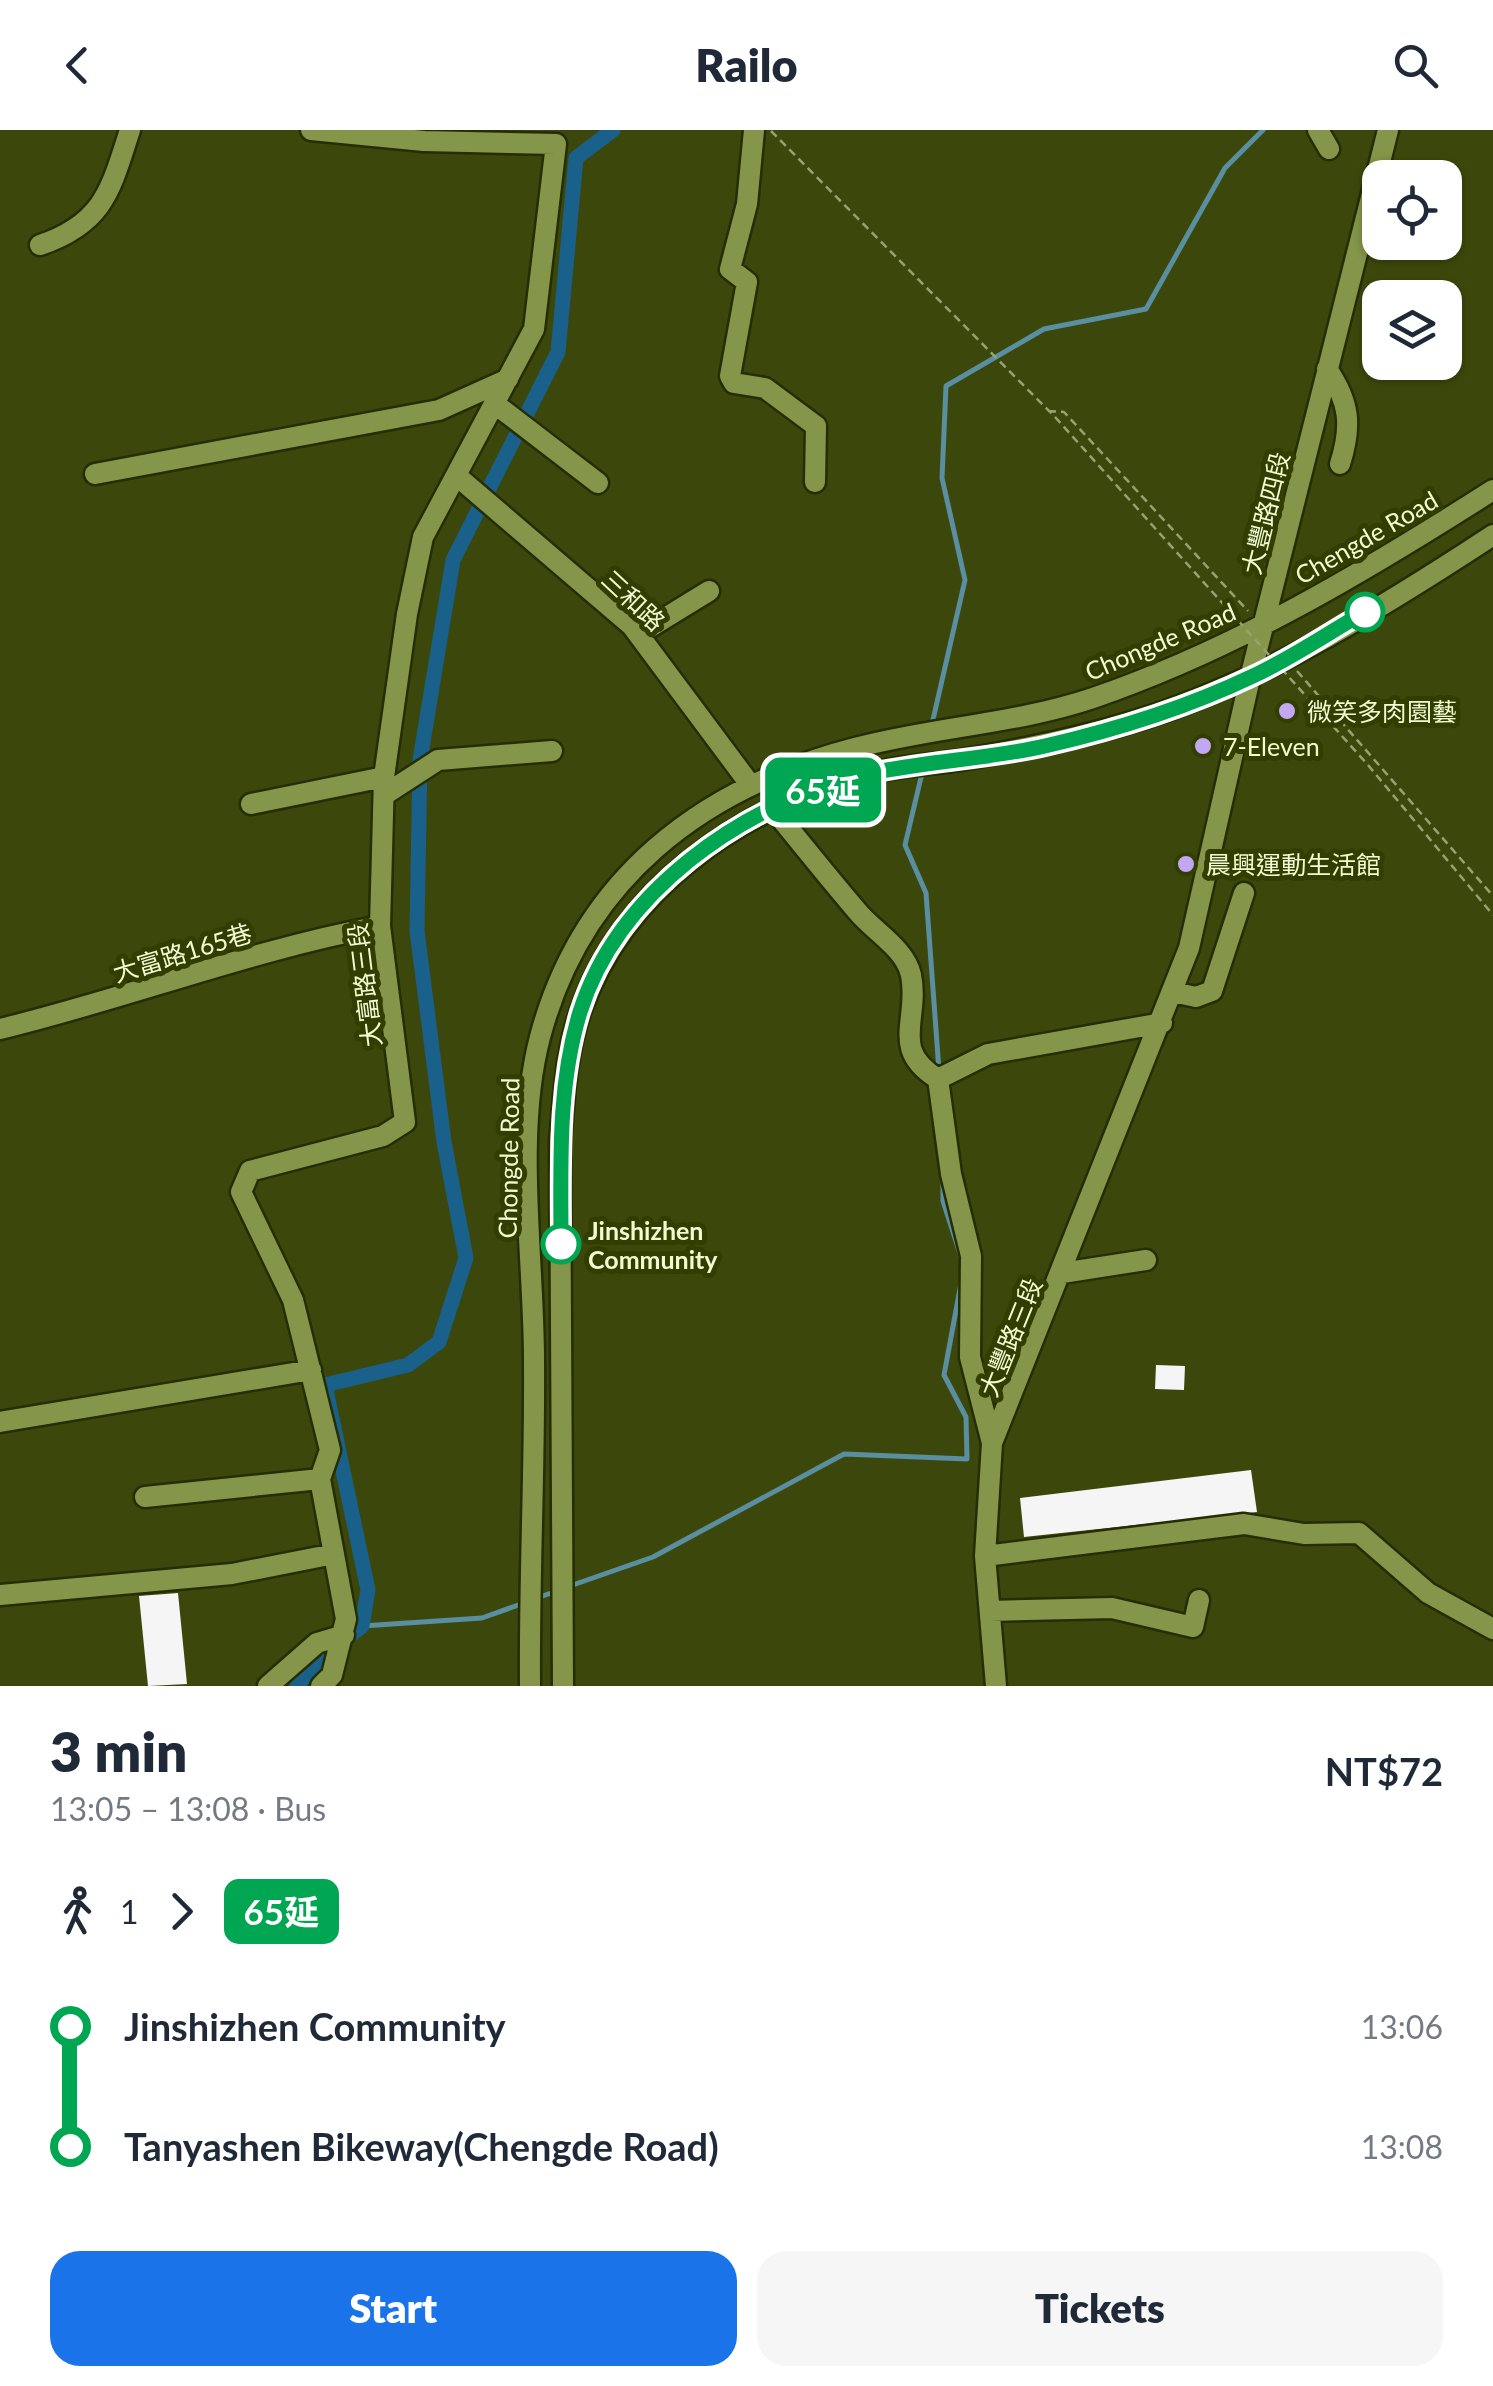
<!DOCTYPE html>
<meta charset="utf-8">
<style>
body{margin:0;font-family:Lato,"Noto Sans TC",sans-serif;background:#f6f6f7;color:#1f2937;height:100vh;display:flex;flex-direction:column;font-size:38px;white-space:nowrap}
*{box-sizing:border-box;margin:0}
p{font-size:32px;color:#747a83}
.icon{flex:none;width:55px;height:55px;fill:none;stroke:currentColor;stroke-width:2;stroke-linecap:round;stroke-linejoin:round}
.map{position:relative;height:1556px;overflow:hidden}
.sheet{display:flex;flex-direction:column;background:#fff;flex:1}
.sheet>*{flex:none}
.badge{padding:0 20px;border-radius:15px;font-size:35px;line-height:65px}
.tools{position:absolute;left:1362px;top:30px;display:grid;gap:20px}
.tools a{display:grid;place-items:center;width:100px;height:100px;border-radius:20px;background:#fff;box-shadow:0 2px 8px #0004;font-size:50px}
.map>.badge{position:absolute;translate:-50% -50%;box-shadow:0 0 0 5px #fff}
.legs{display:flex;align-items:center;gap:15px;height:110px;padding:0 50px;font-size:32px}
.legs p{margin-inline-start:auto}
.head{display:flex;align-items:center;justify-content:space-between;height:170px;padding:0 50px}
h1{font-size:55px;font-weight:800;line-height:75px}
.action{display:flex;gap:20px;margin-top:auto;padding:20px 50px}
.action a{flex:1;height:115px;border-radius:30px;background:#1a73e8;color:#fff;font-size:40px;font-weight:800;line-height:115px;text-align:center}
.action a+a{background:#f6f6f7;color:#1f2937}
ul{padding:0 50px;list-style:none}
li{display:flex;align-items:center;gap:35px;height:120px;font-size:38px}
li i{display:grid;place-items:center;width:15px;height:100%;margin:0 12px;background:currentColor}
li i::after{content:'';width:25px;height:25px;margin:-12px;border:8px solid;border-radius:50%;background:#fff}
li p{margin-inline-start:auto}
li:first-child i{background:linear-gradient(#0000 50%,currentColor 0)}
li:last-child i{background:linear-gradient(currentColor 50%,#0000 0)}
header{display:flex;justify-content:space-between;align-items:center;height:130px;padding:0 50px;background:#fff;font-size:45px;font-weight:800}
.map>svg:first-child{display:block}
.lines{fill:none;stroke-linecap:round;stroke-linejoin:round}
.stream{stroke:#5a8ea1;stroke-width:5}
.canal{stroke:#19608b;stroke-width:15}
.building{fill:#f5f5f5}
.minor-casing{stroke:#252d03;stroke-width:25}
.path{stroke:#96a270;stroke-width:2.5;stroke-dasharray:8 5;stroke-linecap:butt}
.minor{stroke:#85964b;stroke-width:20}
.path-bridge{stroke:#96a270;stroke-width:2.5;stroke-dasharray:8 5;stroke-linecap:butt}
.line-1-casing{stroke:#fff;stroke-width:22}
.line-1{stroke:#00a651;stroke-width:15}
.stop-1-dot{fill:#fff;stroke:#00a651;stroke-width:5}
.poi-dot{fill:#c2a7f2;stroke:#323d00;stroke-width:4}
.labels{text-anchor:middle;dominant-baseline:central;stroke-width:10;stroke-linejoin:round;paint-order:stroke}
.street-label{font-size:25px;fill:#f0fbd4;stroke:#323d00}
.poi-label{font-size:25px;fill:#f0fbd4;stroke:#323d00;text-anchor:start}
.stop-label{font-size:25px;font-weight:bold;fill:#f0fbd4;stroke:#323d00;text-anchor:start}
</style>
<header><svg class="icon" aria-label="back" viewBox="0 0 24 24"><path d="M15 5l-7 7 7 7"/></svg>Railo<svg class="icon" aria-label="search" viewBox="0 0 24 24"><circle cx="10" cy="10" r="6"/><path d="M15 15l6 6"/></svg></header>
<div class="map">
<svg width="1493" height="1556" viewBox="0 0 1493 1556">
<rect width="100%" height="100%" fill="#3c480b"/>
<g class="lines">
<!-- stream -->
<path class="stream" d="M932,594L965,450L942,348L946,256L1044,199L1146,179L1225,38L1263,0
M923,639L905,715L926,763L939,941
M943,1047V1071L963,1133
M567,1457L653,1427L844,1324L967,1329L966,1287L944,1245L962,1148
M534,1469L557,1461
M362,1496L482,1488L524,1473"/>
<!-- canal -->
<path class="canal" d="M297,1556L321,1528L362,1496L368,1460L325,1255L408,1235L439,1212L466,1128L444,1012L417,801L420,630L453,430L558,222L576,28L613,0"/>
</g>
<!-- building -->
<path class="building" d="M1156,1235L1185,1236L1184,1260L1155,1259Z
M1251,1340L1257,1382L1024,1407L1020,1368Z
M178,1463L187,1554L148,1556L139,1466Z"/>
<g class="lines">
<!-- minor casing -->
<g class="minor-casing">
<path id="minor" d="M311,0L424,11L556,14
M754,0L747,74L730,139L747,152L730,246L734,253L765,258L816,296L815,352
M1318,0L1329,19
M40,115C105,93 111,58 130,0
M1327,239C1350,272 1352,296 1340,334
M495,274L598,353
M95,344L439,280L508,249
M458,347L632,496L749,653
M639,504L709,461
M384,665L438,630L552,621
M251,674L384,647
M773,679C801,713 828,747 857,781C873,801 905,818 911,845C920,890 889,919 938,949
M1173,862L1196,867L1212,861L1244,763
M0,899C128,868 251,820 380,796
M938,949L951,1044L971,1126L970,1227L992,1313
M938,949L988,924L1162,893
M1062,1143L1146,1130
M0,1292L311,1240
M145,1367L320,1349
M985,1426L1244,1394L1304,1404L1359,1403L1428,1463L1493,1499
M0,1465L232,1444L334,1424
M990,1481L1112,1478L1193,1497L1199,1470
M268,1556L317,1513L344,1505
M321,1556L332,1545L346,1489L320,1349L330,1320L293,1170L241,1062L250,1041L383,1006L405,992L380,796L384,647L407,484L423,407L534,199L556,14
M530,1556C529,1448 535,1339 534,1231C534,1128 514,1006 540,907C582,749 701,658 855,618C933,597 1016,594 1093,568C1236,519 1366,441 1493,360
M563,1556L560,1012C564,967 566,920 582,877C626,758 737,681 856,647C889,637 926,635 961,630C1023,619 1085,607 1145,588C1269,548 1385,476 1493,405
M996,1556L985,1426L992,1313L1189,818L1250,548L1388,0"/>
</g>
<!-- path -->
<path class="path" d="M771,1L1055,287
M1048,281L1064,282L1248,481
M1297,541L1493,766"/>
<!-- minor -->
<use href="#minor" class="minor"/>
<!-- path-bridge -->
<path class="path-bridge" d="M1055,287L1368,635L1493,785"/>
</g>
<g class="lines">
<!-- line-1 casing -->
<g class="line-1-casing">
<path id="line-1" d="M561,1114C561,1037 557,957 580,882C618,762 741,676 858,646C919,631 984,630 1045,616C1115,600 1188,577 1253,546C1292,528 1328,503 1365,482"/>
</g>
<!-- line-1 -->
<use href="#line-1" class="line-1"/>
</g>
<!-- markers -->
<g class="stop-1-dot">
<circle cx="1365" cy="482" r="18"/>
<circle cx="561" cy="1114" r="18"/>
</g>
<g class="poi-dot">
<circle cx="1287" cy="581" r="10"/>
<circle cx="1203" cy="616" r="10"/>
<circle cx="1186" cy="734" r="10"/>
</g>
<g class="labels">
<!-- street labels -->
<g class="street-label">
<text transform="translate(1265 383) rotate(-76)">大豐路四段</text>
<text transform="translate(1366 407) rotate(-30)">Chengde Road</text>
<text transform="translate(634 470) rotate(43)">三和路</text>
<text transform="translate(1160 511) rotate(-23)">Chongde Road</text>
<text transform="translate(182 822) rotate(-17)">大富路165巷</text>
<text transform="translate(364 855) rotate(-97)">大富路三段</text>
<text transform="translate(508 1028) rotate(-89)">Chongde Road</text>
<text transform="translate(1010 1207) rotate(-68)">大豐路三段</text>
</g>
<!-- poi labels -->
<g class="poi-label">
<text x="1307" y="581">微笑多肉園藝</text>
<text x="1223" y="616">7-Eleven</text>
<text x="1206" y="734">晨興運動生活館</text>
</g>
<!-- stop labels -->
<g class="stop-label">
<text x="588" y="1100">Jinshizhen<tspan x="588" dy="29">Community</tspan></text>
</g>
</g>
</svg>
<div class="tools">
<a><svg class="icon" aria-label="locate" viewBox="0 0 24 24"><circle cx="12" cy="12" r="6"/><path d="M12 2v4M12 18v4M2 12h4M18 12h4"/></svg></a>
<a><svg class="icon" aria-label="layers" viewBox="0 0 24 24"><path d="M12 4l9 5-9 5-9-5zM3 14l9 5 9-5"/></svg></a>
</div>
<b class="badge" style="left:823px;top:660px;background:#00a651;color:#fff">65延</b>
</div>
<section class="sheet">
<div class="head"><div><h1>3 min</h1><p>13:05 – 13:08 · Bus</p></div><b>NT$72</b></div>
<div class="legs"><svg class="icon" aria-label="walk" viewBox="0 0 24 24"><circle cx="13" cy="4" r="2"/><path d="M13 8l-2 6 4 7M11 14l-3 7M7 12l3-4h3l4 4"/></svg>1<svg class="icon" aria-label="forward" viewBox="0 0 24 24"><path d="M9 5l7 7-7 7"/></svg><b class="badge" style="background:#00a651;color:#fff">65延</b></div>
<ul>
<li><i style="color:#00a651"></i><b>Jinshizhen Community</b><p>13:06</p></li>
<li><i style="color:#00a651"></i><b>Tanyashen Bikeway(Chengde Road)</b><p>13:08</p></li>
</ul>
<div class="action"><a>Start</a><a>Tickets</a></div>
</section>
